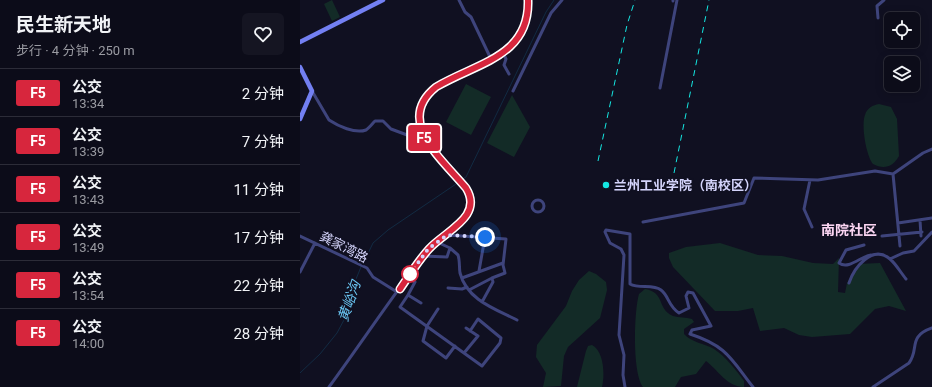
<!DOCTYPE html>
<html lang="zh">
<meta charset="utf-8">
<style>
body{margin:0;font-family:Roboto,"Noto Sans SC",sans-serif;background:#151522;color:#f1f3f6;height:100vh;display:flex;flex-direction:column;font-size:15px;white-space:nowrap}
*{box-sizing:border-box;margin:0}
p{font-size:13px;color:#9a9ba2}
.icon{flex:none;width:22px;height:22px;fill:none;stroke:currentColor;stroke-width:2;stroke-linecap:round;stroke-linejoin:round}
.map{position:relative;flex:1;overflow:hidden}
.details{display:flex;flex-direction:column;background:#0c0c19;width:300px}
.details>*{flex:none}
.badge{padding:0 8px;border-radius:3px;font-size:14px;line-height:26px}
.controls{position:absolute;left:584px;top:12px;display:grid;gap:8px}
.controls a{display:grid;place-items:center;width:36px;height:36px;border-radius:6px;background:#0c0c19;box-shadow:0 2px 10px #0003,0 0 0 1px #2c2c38;font-size:20px}
.you{position:absolute;width:20px;height:20px;margin:-10px;border:3px solid #fff;border-radius:50%;background:#1a73e8;box-shadow:0 0 0 6px #1a73e833}
.map>.badge{position:absolute;translate:-50% -50%;box-shadow:0 0 0 2px #fff}
.round{display:grid;place-items:center;flex:none;width:42px;height:42px;border-radius:6px;background:#151522}
.summary{display:flex;align-items:center;justify-content:space-between;height:68px;padding:0 16px}
h1{font-size:19px;font-weight:700;line-height:30px}
ul{padding:0;list-style:none}
li{display:flex;align-items:center;gap:12px;height:48px;padding:0 16px;border-top:1px solid #2c2c38}
li div{flex:1}
li b{display:block;font-size:15px}
li em{font-style:normal}
li .badge{min-width:44px;font-weight:700;text-align:center}
main{display:flex;flex:1;min-height:0}
.map>svg:first-child{display:block}
.green{fill:#132b27}
.lines{fill:none;stroke-linecap:round;stroke-linejoin:round}
.stream{stroke:#122b43;stroke-width:1}
.street{stroke:#3e447c;stroke-width:3}
.secondary{stroke:#7380f3;stroke-width:4.5}
.rail{stroke:#14e7e2;stroke-width:1;stroke-dasharray:6 5;stroke-linecap:butt}
.line-casing{stroke:#fff;stroke-width:9}
.line{stroke:#d7263d;stroke-width:6}
.walk{stroke:#d4d4fb;stroke-width:4;stroke-dasharray:0 7.2}
.poi-dot{fill:#14e7e2;stroke:#101021;stroke-width:1.5}
.stop-dot{fill:#fff;stroke:#d7263d;stroke-width:2}
.labels{text-anchor:middle;dominant-baseline:central;stroke-width:4;stroke-linejoin:round;paint-order:stroke}
.poi-label{font-size:13px;font-weight:bold;fill:#d4d4fb;stroke:#101021;text-anchor:start}
.street-label{font-size:13px;fill:#d4d4fb;stroke:#101021}
.neighbourhood-label{font-size:14px;font-weight:bold;fill:#fbd5f2;stroke:#101021}
.water-label{font-size:14px;font-style:italic;fill:#6ac5f2;stroke:#101021}
</style>
<main>
<section class="details">
<div class="summary"><div><h1>民生新天地</h1><p>步行 · 4 分钟 · 250 m</p></div><a class="round"><svg class="icon" aria-label="heart" viewBox="0 0 24 24"><path d="M12 20l-8-8c-3-5 5-10 8-4 3-6 11-1 8 4z"/></svg></a></div>
<ul>
<li><span class="badge" style="background:#d7263d;color:#fff">F5</span><div><b>公交</b><p>13:34</p></div><em>2 分钟</em></li>
<li><span class="badge" style="background:#d7263d;color:#fff">F5</span><div><b>公交</b><p>13:39</p></div><em>7 分钟</em></li>
<li><span class="badge" style="background:#d7263d;color:#fff">F5</span><div><b>公交</b><p>13:43</p></div><em>11 分钟</em></li>
<li><span class="badge" style="background:#d7263d;color:#fff">F5</span><div><b>公交</b><p>13:49</p></div><em>17 分钟</em></li>
<li><span class="badge" style="background:#d7263d;color:#fff">F5</span><div><b>公交</b><p>13:54</p></div><em>22 分钟</em></li>
<li><span class="badge" style="background:#d7263d;color:#fff">F5</span><div><b>公交</b><p>14:00</p></div><em>28 分钟</em></li>
</ul>
</section>
<div class="map">
<svg width="632" height="387" viewBox="0 0 632 387">
<rect width="100%" height="100%" fill="#101021"/>
<!-- green -->
<path class="green" d="M32,0L40,17L32,21L24,4Z
M166,84L191,97L171,135L146,122Z
M212,95L230,127L214,157L187,143Z
M579,104L591,107L597,119L599,156C593,167 584,170 573,164C566,155 561,125 565,115C567,108 573,105 579,104Z
M420,243L458,255L482,256L513,263L533,264L539,258L538,292L545,293L547,283L558,264L580,263L606,311L589,306L575,309L550,334L512,337L499,335L484,328L460,331L453,308L438,311H415L373,267L369,258V253L386,247Z
M289,271L296,274L306,282L307,290L300,318L268,347L264,356L261,386L243,387L246,373L236,357L237,345L266,306L272,291L279,280Z
M345,289C366,293 356,308 373,316C379,318 386,317 392,319L394,322L384,329V334C392,343 404,343 414,349C426,357 436,370 444,381V387C427,387 418,370 406,361L396,374L381,377L375,387H343C332,373 334,311 339,294Z
M292,345C304,351 305,375 302,387H277L286,351L288,346Z"/>
<g class="lines">
<!-- stream -->
<path class="stream" d="M161,180L166,177L246,12L254,0
M63,264L73,243L88,230L159,182
M0,373L20,354L37,333L45,318L49,296L61,267"/>
<!-- street -->
<path class="street" d="M159,0L165,12L171,17L191,59
M373,1V0
M578,18L577,6L584,0
M203,53L206,59L204,65L209,74
M360,88L377,0
M12,91L29,120C38,126 55,134 66,130C69,128 72,124 75,121H83L91,129L126,142
M213,91L251,13L262,0
M593,174L600,246
M510,180L504,209L512,227
M232 206a6 6 0 1 1 12 0a6 6 0 1 1-12 0Z
M620,220L621,236
M343,222L444,203L454,178L518,180L575,171L593,174L623,153L632,149
M598,223L632,218
M147,235L206,239L203,265L205,273L192,278
M0,236L67,268L73,277L97,292
M582,236L622,232
M137,242L150,248L158,255C160,261 159,267 160,273C167,300 195,309 217,320
M564,245L546,250L539,263C549,270 561,256 571,255
M123,256L147,257L150,248
M590,259L603,253L614,251L632,232
M179,271L185,237
M0,272L15,243
M108,277L115,282L108,295L121,303
M162,278L203,263
M549,283C554,268 572,244 590,259C596,264 601,273 606,279
M148,288L162,289L167,287
M169,290L192,278L193,282L182,302
M108,295L100,307L182,366L200,343L201,338L178,319L170,331
M138,309L127,326L123,341L146,358L155,346
M164,353L178,336L166,328
M29,387C62,342 93,295 127,251C139,236 161,229 169,211C173,203 170,194 166,188C156,176 146,164 136,152C132,147 126,142 123,136C94,82 186,71 211,48C224,36 228,17 228,0
M325,387L323,375L324,355L319,335L324,255L321,249L310,243L305,232L306,230L330,234V284C339,289 353,284 361,290C369,296 368,306 379,313L389,308L386,296L388,292L393,293L411,326L392,330L390,334C427,346 431,359 453,387
M573,387L609,363C620,348 607,337 632,328"/>
<!-- secondary -->
<path class="secondary" d="M0,42L83,0
M0,67L12,91L0,119"/>
<!-- rail -->
<path class="rail" d="M298,161L327,25L335,0
M374,173L409,0"/>
</g>
<g class="lines">
<!-- line casing -->
<g class="line-casing">
<path id="line" d="M100,289C109,276 118,261 129,249C145,231 184,217 166,188C142,159 94,121 136,87C176,63 230,57 228,0"/>
</g>
<!-- line -->
<use href="#line" class="line"/>
<!-- walk -->
<path class="walk" d="M110,274L108,277L128,249L147,235L185,237"/>
</g>
<!-- markers -->
<circle class="poi-dot" cx="306" cy="185" r="4"/>
<circle class="stop-dot" cx="110" cy="274" r="8"/>
<g class="labels">
<!-- poi labels -->
<g class="poi-label">
<text x="314" y="185">兰州工业学院（南校区）</text>
</g>
<!-- street labels -->
<g class="street-label">
<text transform="translate(44 247) rotate(27)">龚家湾路</text>
</g>
<!-- neighbourhood labels -->
<g class="neighbourhood-label">
<text x="549" y="230">南院社区</text>
</g>
<!-- water labels -->
<g class="water-label">
<text transform="translate(49 301) rotate(-71)">黄峪沟</text>
</g>
</g>
</svg>
<div class="controls">
<a><svg class="icon" aria-label="locate" viewBox="0 0 24 24"><circle cx="12" cy="12" r="6"/><path d="M12 2v4M12 18v4M2 12h4M18 12h4"/></svg></a>
<a><svg class="icon" aria-label="layers" viewBox="0 0 24 24"><path d="M12 4l9 5-9 5-9-5zM3 14l9 5 9-5"/></svg></a>
</div>
<div class="you" style="left:185px;top:237px"></div>
<b class="badge" style="left:124px;top:138px;background:#d7263d;color:#fff">F5</b>
</div>
</main>
